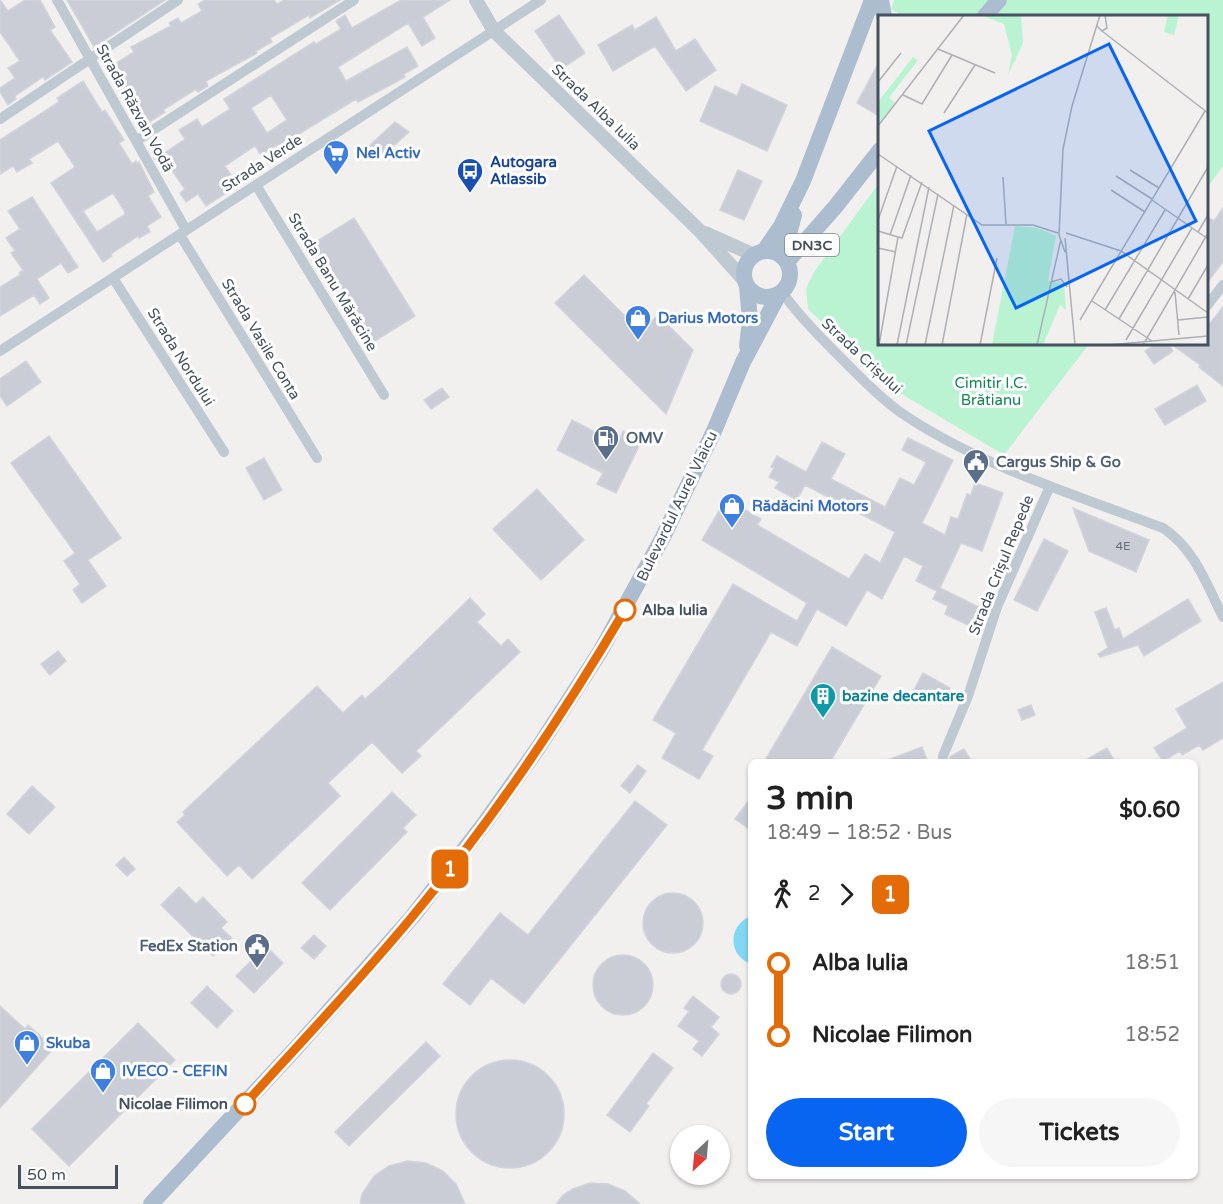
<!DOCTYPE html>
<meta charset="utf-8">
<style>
body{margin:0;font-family:"Varela Round",sans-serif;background:#f6f6f6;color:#222;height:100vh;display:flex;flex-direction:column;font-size:22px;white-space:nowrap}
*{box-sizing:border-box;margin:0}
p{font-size:20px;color:#767676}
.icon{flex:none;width:33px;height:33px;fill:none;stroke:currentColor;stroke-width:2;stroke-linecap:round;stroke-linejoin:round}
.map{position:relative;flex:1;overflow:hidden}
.drawer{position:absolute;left:748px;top:759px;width:450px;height:420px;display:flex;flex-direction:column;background:#fff;border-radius:9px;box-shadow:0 2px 4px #0004}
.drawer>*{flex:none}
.badge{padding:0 12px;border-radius:9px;font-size:21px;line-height:39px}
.needle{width:39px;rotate:206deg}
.fabs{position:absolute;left:670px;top:1125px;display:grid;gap:12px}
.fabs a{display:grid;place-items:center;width:60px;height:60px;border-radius:50%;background:#fff;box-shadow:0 2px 4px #0004;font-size:30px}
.scale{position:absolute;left:18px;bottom:15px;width:100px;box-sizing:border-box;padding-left:6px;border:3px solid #45515e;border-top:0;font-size:16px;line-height:21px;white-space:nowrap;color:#45515e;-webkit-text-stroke:4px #fff;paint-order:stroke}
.map>.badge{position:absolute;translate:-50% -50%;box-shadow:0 0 0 3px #fff}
.legs{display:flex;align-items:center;gap:9px;height:66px;padding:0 18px;font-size:20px}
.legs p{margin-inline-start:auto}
.overview{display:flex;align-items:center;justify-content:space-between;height:102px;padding:0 18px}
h1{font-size:33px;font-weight:700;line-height:45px}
.action{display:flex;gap:12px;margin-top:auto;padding:12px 18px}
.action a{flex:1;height:69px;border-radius:36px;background:#0865f2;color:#fff;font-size:24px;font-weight:700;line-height:69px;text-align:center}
.action a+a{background:#f6f6f6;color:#222}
ul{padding:0 18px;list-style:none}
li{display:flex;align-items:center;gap:21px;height:72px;font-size:22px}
li i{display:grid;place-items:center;width:9px;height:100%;margin:0 8px;background:currentColor}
li i::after{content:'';width:15px;height:15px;margin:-8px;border:4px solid;border-radius:50%;background:#fff}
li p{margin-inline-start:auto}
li:first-child i{background:linear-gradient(#0000 50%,currentColor 0)}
li:last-child i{background:linear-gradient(currentColor 50%,#0000 0)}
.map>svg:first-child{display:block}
.green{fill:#b9f3d2}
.water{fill:#82d8f4}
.building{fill:#cacdd5;stroke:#d2d4db;stroke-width:1.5;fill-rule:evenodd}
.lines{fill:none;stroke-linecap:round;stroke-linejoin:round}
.minor{stroke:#bec9d2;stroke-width:10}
.tertiary{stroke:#bec9d2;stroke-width:14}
.primary{stroke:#acbdd0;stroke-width:16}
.line-1-casing{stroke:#fff;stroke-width:14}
.line-1{stroke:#e36c09;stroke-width:9}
.stop-1-dot{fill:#fff;stroke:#e36c09;stroke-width:3}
.labels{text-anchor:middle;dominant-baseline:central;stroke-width:6;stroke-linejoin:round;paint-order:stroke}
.number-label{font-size:12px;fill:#66707c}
.shield{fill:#fff;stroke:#7d858e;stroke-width:1.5}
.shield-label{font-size:14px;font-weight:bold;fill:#45515e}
.street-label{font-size:15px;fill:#45515e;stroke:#fff}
.shop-label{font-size:15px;font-weight:bold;fill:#366cbe;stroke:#fff;text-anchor:start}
.transit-label{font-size:15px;font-weight:bold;fill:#164399;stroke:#fff;text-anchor:start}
.park-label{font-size:15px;fill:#0e8750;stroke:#fff}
.service-label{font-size:15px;font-weight:bold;fill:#4e5e75;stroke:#fff;text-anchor:start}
.stop-label{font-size:15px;font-weight:bold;fill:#45515e;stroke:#fff;text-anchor:start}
.culture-label{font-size:15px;font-weight:bold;fill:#0d838f;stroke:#fff;text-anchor:start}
.inset-road{fill:none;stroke:#adb0b5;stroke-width:1.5}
.view{fill:#0865f2;fill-opacity:0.15;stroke:#0865f2;stroke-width:3}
.inset-edge{fill:none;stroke:#45515e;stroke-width:3}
</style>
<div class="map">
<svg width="1223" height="1204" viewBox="0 0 1223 1204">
<rect width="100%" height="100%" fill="#f2efef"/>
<!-- green -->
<path class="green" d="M894,0H1223V166L1207,188L1206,16H903L891,9Z
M879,183L880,344H1089L1004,455L890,387L808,309L806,289L814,272Z"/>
<!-- water -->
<path class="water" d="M751,916H752L751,964C727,955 728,925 751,916Z"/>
<!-- building -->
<path class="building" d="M0,0L8,11L25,0H40L55,27L50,30L72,62L45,80L43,77L15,96L16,99L8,105L0,92V88L15,78L8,68L20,61L0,32Z
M67,0H165L94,47Z
M205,0H274L277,4L284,0H340L310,18L309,15L270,38L272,42L256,51L257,53L206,81L208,86L198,92L196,89L163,110L165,112L140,128L107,69L134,52L131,47L171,26L169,23L178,18L181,23L202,11L198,4Z
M401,0H450L423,17L435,38L422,46L408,23L338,67L346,81L407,47L418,66L404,74L405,77L394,83L358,102L356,99L289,140L291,142L282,148L279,144L261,155L255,146L225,166L237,184L228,192L206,206L198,194L186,202L180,193L185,189L171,169L163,174L152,154L160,149L163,154L185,139L179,130L197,119L202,127L230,109L224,99L314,42L316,44L341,29L336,21L345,15L352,28ZM271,95L287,120L267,133L251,108Z
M559,15L585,53L561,69L535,31Z
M656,17L676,51L695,39L716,70L686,91L655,46L613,71L598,45L632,25L635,30Z
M879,62V116L857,103Z
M83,81L102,112L105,110L124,140L119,143L132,164L136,161L137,164L139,162L154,192L148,196L161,217L147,226L150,232L139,238L138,236L111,254L112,256L103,262L51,183L75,167L58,141L29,159L32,163L17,172L13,166L0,174V140L59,102L57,98ZM113,193L125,212L124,215L97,232L83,211Z
M742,84L787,105L767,151L700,121L715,86L737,96Z
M395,122L409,132L379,159L368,147Z
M738,170L762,181L744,220L720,210Z
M32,197L78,267L68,273L61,263L37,279L49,298L40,304L34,295L0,316V287L20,275L19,273L23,270L11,253L15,251L6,238L20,229L8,211Z
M1223,208V262L1206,284V216L1214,221Z
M354,218L415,316L370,344L309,246Z
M584,275L641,332L658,315L693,350L666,414L555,303Z
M1223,307V386L1199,367L1200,365L1171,344H1206V328Z
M1157,344H1168L1173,351L1154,364L1145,351Z
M26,361L41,382L7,406L0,396V379Z
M1197,385L1206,401L1165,425L1155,409Z
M442,388L449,397L431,409L424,400Z
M572,420L595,432L593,436L616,447L623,431L642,440L616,493L597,484L603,473L557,450Z
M49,436L121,538L88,560L106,586L82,603L73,590L80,584L64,561L75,553L11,463Z
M908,438L953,460L922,523L945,535L951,517L958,519L967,494L971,495L975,483L1003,493L982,551L961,543L940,588L981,608L972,627L945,614L948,606L933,599L937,591L916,581L923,566L904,556L882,599L867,590L846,626L817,609L797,646L771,632L702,750L713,756L699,779L662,758L676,733L653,720L733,584L797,621L807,603L702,540L726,499L761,519L757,525L849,579L865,554L880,563L895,532L805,485L797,500L775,488L779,482L769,477L774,468L771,467L777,456L806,472L822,442L845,454L831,479L885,507L900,478L914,485L926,462L902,450Z
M264,458L282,490L264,500L246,468Z
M537,489L584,540L541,580L493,529Z
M1073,508L1149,540L1136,572L1089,551Z
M1044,539L1068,551L1037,611L1014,600Z
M470,598L485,614L477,622L501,646L508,639L520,652L416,751L421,756L402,773L372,742L328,783L340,796L252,879L239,865L227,876L177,822L185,815L183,812L317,686L343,713L362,695L365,699L383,683Z
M1188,599L1201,621L1144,656L1138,645L1100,657L1098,654L1108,648L1095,612L1106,608L1115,630L1119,628L1123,639Z
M832,647L881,676L830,762H764Z
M58,651L66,661L50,675L41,664Z
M923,673L950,688L941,704L914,690Z
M1223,682V738L1203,750L1199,745L1182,755L1180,751L1163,761L1154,748L1187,728L1176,709Z
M1031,705L1035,715L1022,720L1018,710Z
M922,747L928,762H885V761Z
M1107,748L1115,762H1082Z
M964,749L972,762H947L951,756Z
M638,765L646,771L630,793L621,786Z
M32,786L55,807L29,834L7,814Z
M392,792L416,815L403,828L407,832L330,910L302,883Z
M752,796V831L735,819Z
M635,801L667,825L524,1004L491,978L470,1005L443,984L500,913L528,935Z
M124,857L135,869L127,876L116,865Z
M179,887L196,904L203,897L227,922L221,928L232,938L213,956L161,905Z
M643 923a30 30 0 1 1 60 0a30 30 0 1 1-60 0Z
M314,935L326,946L314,959L301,948Z
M266,946L283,963L254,993L236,976Z
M593 985a30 30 0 1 1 60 0a30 30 0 1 1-60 0Z
M721 984a10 10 0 1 1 20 0a10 10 0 1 1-20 0Z
M207,986L233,1011L217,1028L191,1003Z
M693,996L719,1017L711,1027L719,1034L702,1056L693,1049L699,1041L678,1026L689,1011L684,1008Z
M0,1006L25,1029L28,1025L54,1048L0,1108Z
M138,1023L175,1060L69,1166L32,1129Z
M426,1042L440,1056L349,1146L335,1132Z
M653,1053L673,1068L646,1104L649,1106L630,1132L607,1115Z
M456 1114a54 54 0 1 1 108 0a54 54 0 1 1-108 0Z
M407,1161L426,1163L443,1171L456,1184L465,1204H360L362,1194L374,1176L389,1166Z
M590,1183L608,1184L625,1191L640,1204H556L563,1195L573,1189Z"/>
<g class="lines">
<!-- minor -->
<path class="minor" d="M57,0L186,230
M0,119L178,0
M136,141L354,0
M256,185L384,395
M180,235L317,458
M113,278L224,452
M782,292C800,317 821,338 843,360C861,378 879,397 900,412C975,464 1078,496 1163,528C1194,548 1207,585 1223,617
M1206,307L1223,285
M0,351L541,0
M943,756L968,696L997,607L1050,486"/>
<!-- tertiary -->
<path class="tertiary" d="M476,0L494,31L700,231L744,280
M705,233L754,255"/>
<!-- primary -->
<path class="primary" d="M881,0L884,16
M985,16L999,0
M744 274a23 23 0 1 1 46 0a23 23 0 1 1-46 0Z
M764,251L781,226L803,181L872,0
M783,257L794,215
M787,262L836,206L880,150
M747,346L750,320L747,287
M151,1204L297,1047L413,916L484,824L538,748L600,652L663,537L714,431L743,362L779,294"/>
</g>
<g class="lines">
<!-- line-1 casing -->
<g class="line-1-casing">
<path id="line-1" d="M245,1104C301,1042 359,981 412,917C492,821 562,717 625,610"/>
</g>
<!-- line-1 -->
<use href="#line-1" class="line-1"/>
</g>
<!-- icons -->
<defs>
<g id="supermarket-pin" transform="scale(1.35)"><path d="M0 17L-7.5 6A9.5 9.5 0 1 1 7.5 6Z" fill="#3f7fe0" stroke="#fff"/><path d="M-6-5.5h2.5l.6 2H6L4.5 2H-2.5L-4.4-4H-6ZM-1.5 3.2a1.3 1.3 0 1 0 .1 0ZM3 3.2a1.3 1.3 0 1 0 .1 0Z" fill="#fff"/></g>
<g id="bus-pin" transform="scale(1.35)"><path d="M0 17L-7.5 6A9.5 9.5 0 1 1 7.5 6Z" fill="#1a4fb4" stroke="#fff"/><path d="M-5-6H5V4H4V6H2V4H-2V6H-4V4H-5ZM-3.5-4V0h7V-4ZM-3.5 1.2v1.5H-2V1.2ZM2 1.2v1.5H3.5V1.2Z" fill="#fff"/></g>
<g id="shop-pin" transform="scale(1.35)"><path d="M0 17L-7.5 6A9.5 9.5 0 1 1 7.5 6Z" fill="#3f7fe0" stroke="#fff"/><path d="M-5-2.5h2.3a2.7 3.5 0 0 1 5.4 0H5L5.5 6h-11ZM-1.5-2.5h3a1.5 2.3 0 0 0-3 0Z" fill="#fff"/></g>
<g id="fuel-pin" transform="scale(1.35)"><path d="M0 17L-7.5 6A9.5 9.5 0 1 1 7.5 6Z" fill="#5c6f8a" stroke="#fff"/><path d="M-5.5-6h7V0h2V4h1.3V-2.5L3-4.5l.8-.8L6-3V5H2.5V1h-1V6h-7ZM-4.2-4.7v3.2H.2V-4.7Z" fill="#fff"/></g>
<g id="civic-pin" transform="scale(1.35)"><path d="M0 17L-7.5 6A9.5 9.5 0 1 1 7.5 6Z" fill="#5c6f8a" stroke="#fff"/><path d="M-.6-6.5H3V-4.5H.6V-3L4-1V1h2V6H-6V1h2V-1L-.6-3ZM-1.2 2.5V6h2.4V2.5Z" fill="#fff"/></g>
<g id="building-pin" transform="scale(1.35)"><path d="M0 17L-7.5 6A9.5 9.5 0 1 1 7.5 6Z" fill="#0f9aa8" stroke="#fff"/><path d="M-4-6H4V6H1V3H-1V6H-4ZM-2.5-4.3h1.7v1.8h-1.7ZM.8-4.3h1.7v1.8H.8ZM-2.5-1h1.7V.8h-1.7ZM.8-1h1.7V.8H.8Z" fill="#fff"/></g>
</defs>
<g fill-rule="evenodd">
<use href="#supermarket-pin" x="336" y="153"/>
<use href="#bus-pin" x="470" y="171"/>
<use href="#shop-pin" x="638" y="318"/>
<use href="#fuel-pin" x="606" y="438"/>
<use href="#civic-pin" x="976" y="462"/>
<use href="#shop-pin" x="732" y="506"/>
<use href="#building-pin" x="823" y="696"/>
<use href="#civic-pin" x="257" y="946"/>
<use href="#shop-pin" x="27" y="1043"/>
<use href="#shop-pin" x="103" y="1071"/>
</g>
<!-- markers -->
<g class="stop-1-dot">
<circle cx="625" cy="610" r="10"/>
<circle cx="245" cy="1104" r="10"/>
</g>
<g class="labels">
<!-- number labels -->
<g class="number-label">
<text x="1123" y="546">4E</text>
</g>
<!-- shield labels -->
<rect class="shield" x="785" y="234" width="54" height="22" rx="4.5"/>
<g class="shield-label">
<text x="812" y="245">DN3C</text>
</g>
<!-- street labels -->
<g class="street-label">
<text transform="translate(596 107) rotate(44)">Strada Alba Iulia</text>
<text transform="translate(135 108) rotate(61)">Strada Răzvan Vodă</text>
<text transform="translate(262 163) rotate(-33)">Strada Verde</text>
<text transform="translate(333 282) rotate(59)">Strada Banu Mărăcine</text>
<text transform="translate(261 339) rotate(59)">Strada Vasile Conta</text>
<text transform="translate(862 356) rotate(43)">Strada Crișului</text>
<text transform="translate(181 357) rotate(58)">Strada Nordului</text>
<text transform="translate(677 506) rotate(-64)">Bulevardul Aurel Vlaicu</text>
<text transform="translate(1001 565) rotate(-68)">Strada Crișul Repede</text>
</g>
<!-- shop labels -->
<g class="shop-label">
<text x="356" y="153">Nel Activ</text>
<text x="658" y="318">Darius Motors</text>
<text x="752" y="506">Rădăcini Motors</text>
<text x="46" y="1043">Skuba</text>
<text x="122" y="1071">IVECO - CEFIN</text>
</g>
<!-- transit labels -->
<g class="transit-label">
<text x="490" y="162">Autogara<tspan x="490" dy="17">Atlassib</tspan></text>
</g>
<!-- park labels -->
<g class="park-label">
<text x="991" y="383">Cimitir I.C.<tspan x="991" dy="17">Brătianu</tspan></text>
</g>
<!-- service labels -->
<g class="service-label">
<text x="626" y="438">OMV</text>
<text x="996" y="462">Cargus Ship &amp; Go</text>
<text x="238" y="946" text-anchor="end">FedEx Station</text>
</g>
<!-- stop labels -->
<g class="stop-label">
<text x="642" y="610">Alba Iulia</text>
<text x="228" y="1104" text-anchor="end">Nicolae Filimon</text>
</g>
<!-- culture labels -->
<g class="culture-label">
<text x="842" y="696">bazine decantare</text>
</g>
</g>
<!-- overview -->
<g transform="translate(878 15)">
<rect width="330" height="330" fill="#f2efef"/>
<path d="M103,0H143L145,28L130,60L134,40L126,9ZM290,0H301L296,20L286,17ZM35,42L40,45L11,83L17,88L0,109V87ZM137,211L159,213L178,221L170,266L186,268L188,295L182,290L165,330H114Z" fill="#b9f3d2"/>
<path class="inset-road" d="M219,11L224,16L229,13L227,0M224,16L330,98M60,34L117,58M0,67L23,38M25,80L44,89L74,40M66,98L97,50M0,111L86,0M0,139L104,210H155L180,218M252,155L281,173M238,161L274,184M125,162L128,209M233,175L267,197M274,185L330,224M0,205L19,151M0,216L20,222M320,217L330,200M188,218L243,236L330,298M12,220L33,160M187,223L197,330M0,233L18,237M187,237L181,220L185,134L194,91L222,0M173,267L183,264L189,272M297,277L301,320M310,284L330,250M214,286L274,326M227,295L287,195M241,304L330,152M202,305L327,96M300,305L330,302M248,325L314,213M1,330L20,222L24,223L44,167M19,330L51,172M28,330L60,179M47,330L76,190M64,330L89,199M102,330L119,243M159,330L183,224M230,330L330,321M265,330L330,218"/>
<path class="view" d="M231,29L318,206L138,293L51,116Z"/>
<rect width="330" height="330" class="inset-edge"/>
</g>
</svg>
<div class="fabs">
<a><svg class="needle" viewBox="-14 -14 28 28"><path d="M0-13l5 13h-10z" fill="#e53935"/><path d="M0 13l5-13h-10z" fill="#767676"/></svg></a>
</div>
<div class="scale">50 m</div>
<b class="badge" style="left:450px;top:869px;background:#e36c09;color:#fff">1</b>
<section class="drawer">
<div class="overview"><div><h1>3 min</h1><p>18:49 – 18:52 · Bus</p></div><b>$0.60</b></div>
<div class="legs"><svg class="icon" aria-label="walk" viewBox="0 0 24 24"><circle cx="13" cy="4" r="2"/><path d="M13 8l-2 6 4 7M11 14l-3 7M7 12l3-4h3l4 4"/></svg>2<svg class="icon" aria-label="forward" viewBox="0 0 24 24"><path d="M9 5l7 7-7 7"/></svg><b class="badge" style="background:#e36c09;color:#fff">1</b></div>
<ul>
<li><i style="color:#e36c09"></i><b>Alba Iulia</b><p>18:51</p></li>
<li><i style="color:#e36c09"></i><b>Nicolae Filimon</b><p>18:52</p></li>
</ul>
<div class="action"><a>Start</a><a>Tickets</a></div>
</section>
</div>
